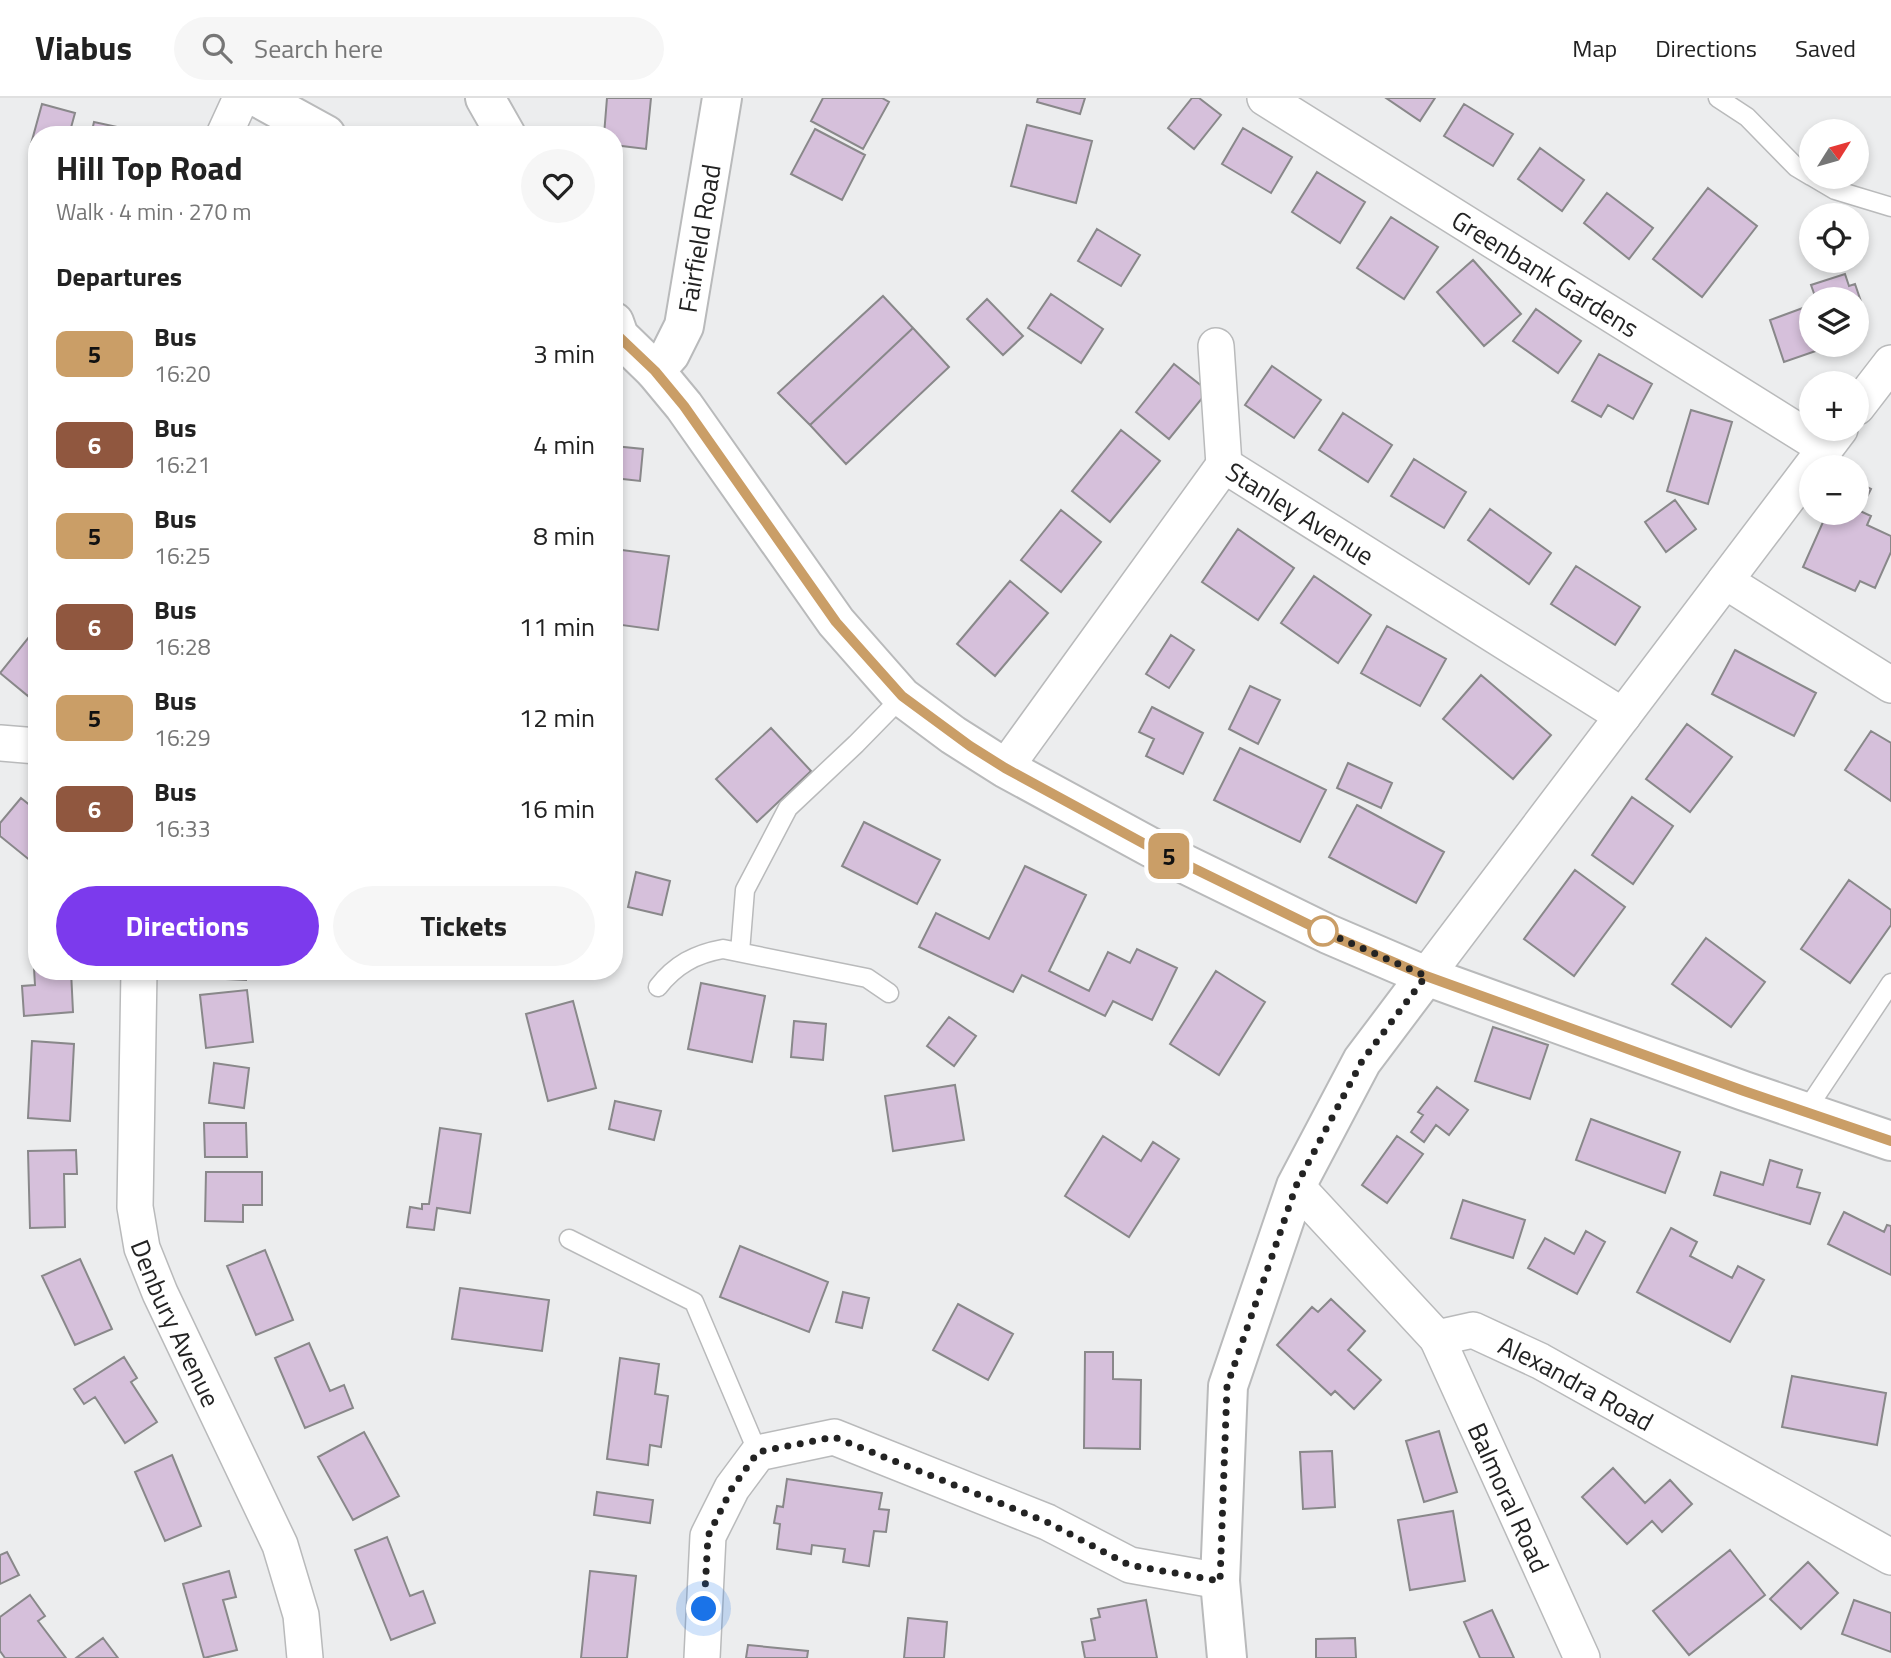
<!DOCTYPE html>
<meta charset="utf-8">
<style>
body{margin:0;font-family:"Titillium Web",sans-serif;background:#f6f6f6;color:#222;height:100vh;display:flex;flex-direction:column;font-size:26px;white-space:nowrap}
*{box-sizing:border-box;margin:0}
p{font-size:23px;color:#767676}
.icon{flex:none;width:38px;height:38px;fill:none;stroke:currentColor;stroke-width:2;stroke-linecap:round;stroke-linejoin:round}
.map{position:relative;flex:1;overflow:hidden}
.details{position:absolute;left:28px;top:28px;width:595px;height:854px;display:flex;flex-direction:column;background:#fff;border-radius:28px;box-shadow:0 4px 10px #0003}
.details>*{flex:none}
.badge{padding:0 14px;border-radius:10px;font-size:24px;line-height:46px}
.needle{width:46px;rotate:53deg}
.fabs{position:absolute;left:1799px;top:21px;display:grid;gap:14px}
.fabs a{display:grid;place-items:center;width:70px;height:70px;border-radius:50%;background:#fff;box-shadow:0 4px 10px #0003;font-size:35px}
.you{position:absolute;width:35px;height:35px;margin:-18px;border:5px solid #fff;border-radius:50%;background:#1a73e8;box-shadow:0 0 0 10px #1a73e833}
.map>.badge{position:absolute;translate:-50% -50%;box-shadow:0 0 0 4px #fff}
h2{padding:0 28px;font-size:26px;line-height:63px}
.round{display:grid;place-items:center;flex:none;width:74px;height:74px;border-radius:37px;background:#f6f6f6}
.summary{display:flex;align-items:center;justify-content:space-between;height:119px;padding:0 28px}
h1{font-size:33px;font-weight:700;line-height:52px}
.primary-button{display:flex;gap:14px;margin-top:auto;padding:14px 28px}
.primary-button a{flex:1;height:80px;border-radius:42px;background:#7c3aed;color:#fff;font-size:28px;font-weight:700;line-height:80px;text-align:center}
.primary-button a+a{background:#f6f6f6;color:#222}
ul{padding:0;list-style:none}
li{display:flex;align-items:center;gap:21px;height:91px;padding:0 28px}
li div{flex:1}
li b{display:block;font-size:26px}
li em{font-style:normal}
li .badge{min-width:77px;font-weight:700;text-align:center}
header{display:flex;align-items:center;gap:42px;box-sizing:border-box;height:98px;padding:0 35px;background:#fff;border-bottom:2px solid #e0e0e0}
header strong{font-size:33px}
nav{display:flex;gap:38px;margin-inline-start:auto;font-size:24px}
.search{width:490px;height:63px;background:#f6f6f6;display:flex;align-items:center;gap:18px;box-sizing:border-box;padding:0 24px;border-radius:38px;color:#767676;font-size:26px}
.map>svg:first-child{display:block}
.building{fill:#d6c0db;stroke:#89888a;stroke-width:2}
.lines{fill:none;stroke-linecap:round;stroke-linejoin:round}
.service-casing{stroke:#b9babb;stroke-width:21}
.minor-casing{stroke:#b9babb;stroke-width:38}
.tertiary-casing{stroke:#b9babb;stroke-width:42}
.secondary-casing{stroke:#b9babb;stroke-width:42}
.service{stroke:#fff;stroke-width:18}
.minor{stroke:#fff;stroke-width:35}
.tertiary{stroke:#fff;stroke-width:38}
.secondary{stroke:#fff;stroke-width:38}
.line-casing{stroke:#fff;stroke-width:16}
.line{stroke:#ca9e67;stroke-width:10}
.walk{stroke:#232323;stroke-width:7;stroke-dasharray:0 12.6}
.stop-dot{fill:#fff;stroke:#ca9e67;stroke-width:3.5}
.labels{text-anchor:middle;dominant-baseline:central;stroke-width:5;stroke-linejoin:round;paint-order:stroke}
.street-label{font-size:26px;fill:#232323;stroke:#fff}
</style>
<header>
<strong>Viabus</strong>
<div class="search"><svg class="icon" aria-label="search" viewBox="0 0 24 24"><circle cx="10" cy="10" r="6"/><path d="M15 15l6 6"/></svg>Search here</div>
<nav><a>Map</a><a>Directions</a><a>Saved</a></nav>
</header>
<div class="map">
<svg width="1891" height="1560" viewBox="0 0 1891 1560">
<rect width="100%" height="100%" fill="#ecedee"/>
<!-- building -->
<path class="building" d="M607,0H651L646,51L614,47V37H604Z
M823,0H882L889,4L863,51L811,23Z
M1038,0H1085L1080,16L1037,4Z
M1192,0H1199L1221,17L1194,51L1168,30Z
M1386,0H1435L1420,23Z
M42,6L75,15L69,37H37V47L31,46Z
M1464,6L1513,36L1493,68L1444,38Z
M94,24L154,37H91Z
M1027,27L1092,43L1076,105L1011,88Z
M1243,30L1292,59L1271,95L1222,66Z
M815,31L865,57L842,102L791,76Z
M1540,50L1584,82L1562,113L1518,81Z
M1317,74L1365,104L1340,145L1292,114Z
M1708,90L1757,128L1702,199L1653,161Z
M1607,95L1653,130L1629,161L1584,125Z
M1391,119L1438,149L1404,201L1357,170Z
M1097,131L1140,157L1121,188L1078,163Z
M1473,162L1521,216L1484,248L1437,194Z
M1845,176L1849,188L1855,186L1866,218L1857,221V201H1816L1811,187Z
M1051,196L1103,231L1081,265L1028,230Z
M883,198L913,230L810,327L778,295Z
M987,201L1023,238L1003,257L967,221Z
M1811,207V247H1833L1784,264L1770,222Z
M1536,211L1581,243L1558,275L1513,243Z
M913,230L949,269L846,366L810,327Z
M1599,256L1652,286L1633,321L1608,307L1601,319L1572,303Z
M1174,266L1208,293L1169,341L1136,314Z
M1272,268L1321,302L1294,340L1245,307Z
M1691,312L1732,324L1708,406L1667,393Z
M1343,315L1392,347L1368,384L1319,352Z
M1121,332L1160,363L1110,424L1072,393Z
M614,348L643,351L640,383L614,380Z
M1414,361L1466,394L1444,430L1391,398Z
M1857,384L1871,391L1860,413L1871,418L1867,427L1891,438V454L1875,490L1860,483L1855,493L1803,469L1827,415H1857Z
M1675,402L1696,431L1666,454L1645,424Z
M1490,411L1551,455L1529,486L1468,442Z
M1061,412L1101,444L1061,494L1021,462Z
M1238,431L1294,470L1258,522L1202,484Z
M614,451L669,458L658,532L614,526Z
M1576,468L1640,509L1615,547L1551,506Z
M1314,478L1371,517L1338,565L1281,525Z
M1010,483L1048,515L995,578L957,546Z
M1387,528L1446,561L1420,608L1361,575Z
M37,529V588L28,598L0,575Z
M1171,537L1194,552L1169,590L1146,576Z
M1735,552L1816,595L1794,638L1712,596Z
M1481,577L1551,637L1513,681L1443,621Z
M1250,588L1280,602L1258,646L1229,631Z
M1152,609L1203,635L1183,676L1146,658L1154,641L1139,634Z
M1687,626L1732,659L1690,714L1646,681Z
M771,630L811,673L757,724L716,681Z
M1871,633L1891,645V703L1845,672Z
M1240,650L1326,692L1300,744L1214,702Z
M1348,665L1392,685L1381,710L1337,690Z
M1632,699L1673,728L1633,786L1592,757Z
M21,700L37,713V768L0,738V725Z
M1357,707L1444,754L1416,805L1329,759Z
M864,724L940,762L917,806L842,768Z
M1025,768L1086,797L1049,873L1089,893L1108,854L1130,865L1137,851L1177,870L1152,922L1113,903L1105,918L1022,877L1013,894L919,849L936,815L989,841Z
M1575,772L1625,809L1574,878L1524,841Z
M636,774L670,783L662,817L628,809Z
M1849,782L1891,812V827L1850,885L1801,851Z
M32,836H37V873H71L73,914L24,918L22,888L35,887Z
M1706,840L1765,884L1731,929L1672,886Z
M205,873H246V882L205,880Z
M1216,873L1265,904L1219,977L1170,946Z
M701,885L765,898L752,964L688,951Z
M247,892L253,944L206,950L200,897Z
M573,903L596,990L548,1003L526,916Z
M949,919L976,938L954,968L927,948Z
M794,923L826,926L823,962L791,959Z
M1493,929L1548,947L1530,1001L1475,983Z
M32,943L74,946L70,1023L28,1020Z
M214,965L249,970L244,1010L209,1005Z
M955,987L964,1042L893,1053L885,998Z
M1437,989L1468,1012L1449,1037L1436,1027L1424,1044L1411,1034L1423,1017L1418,1014Z
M615,1003L661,1013L654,1042L609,1031Z
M1591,1021L1680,1054L1665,1095L1576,1062Z
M204,1025H246L247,1059H205Z
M440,1030L481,1036L470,1115L437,1110L434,1132L407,1129L410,1109L422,1111V1106H429Z
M1103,1038L1141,1063L1153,1044L1179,1061L1129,1139L1065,1098Z
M1397,1038L1423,1056L1387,1105L1362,1087Z
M76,1052L77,1076H64L65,1129L30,1130L28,1053Z
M1770,1062L1802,1072L1797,1089L1820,1095L1810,1126L1714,1097L1721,1074L1763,1087Z
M206,1074H262V1107H243V1124L205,1123Z
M1463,1102L1525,1122L1513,1160L1451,1140Z
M1844,1114L1884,1134L1887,1127L1891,1128V1177L1828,1146Z
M1671,1130L1697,1144L1690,1158L1732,1180L1738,1168L1764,1182L1730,1244L1637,1194Z
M1586,1133L1605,1144L1577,1196L1528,1170L1545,1140L1574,1156Z
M740,1148L828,1184L809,1234L720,1199Z
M265,1152L293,1222L256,1237L227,1168Z
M80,1161L112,1231L75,1247L42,1178Z
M460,1190L549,1202L542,1253L452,1241Z
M843,1194L869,1200L862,1230L836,1224Z
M1331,1201L1365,1233L1348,1252L1381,1282L1354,1311L1335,1293L1331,1297L1277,1247L1312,1209L1318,1214Z
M958,1206L1013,1236L988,1282L933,1252Z
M309,1245L330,1293L344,1287L353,1310L305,1330L275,1260Z
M1085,1254H1113V1281L1141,1282L1140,1351L1084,1350Z
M124,1259L137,1280L131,1284L157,1324L125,1345L95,1299L84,1306L74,1291Z
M620,1260L659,1266L655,1296L668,1298L661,1349L650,1347L648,1367L607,1361Z
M1792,1278L1886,1295L1877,1347L1782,1329Z
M1439,1333L1457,1394L1424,1404L1406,1343Z
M364,1334L399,1398L353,1422L318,1359Z
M1332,1353L1335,1409L1303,1411L1300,1354Z
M172,1357L201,1428L165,1443L135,1374Z
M1613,1370L1645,1405L1670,1382L1692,1406L1662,1434L1652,1423L1627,1446L1582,1399Z
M787,1381L882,1395L879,1411L889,1412L886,1434L874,1433L869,1468L843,1464L845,1451L812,1447L811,1456L777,1451L780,1426L774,1425L777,1408L783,1409Z
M597,1394L653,1402L650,1425L594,1417Z
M1453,1413L1465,1483L1410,1492L1398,1422Z
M387,1439L410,1498L423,1493L435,1525L391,1542L355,1452Z
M1730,1452L1765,1497L1689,1557L1653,1513Z
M7,1454L19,1477L0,1486V1457Z
M1808,1464L1838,1495L1801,1531L1770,1501Z
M229,1473L236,1499L223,1502L237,1552L204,1560L183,1486Z
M590,1473L636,1478L627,1560H581Z
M30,1497L45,1518L38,1523L66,1560H5L0,1553V1519Z
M1146,1502L1157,1560H1085L1082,1544L1095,1542L1091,1521L1100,1519L1098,1511Z
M1854,1502L1891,1515V1554L1842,1536Z
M1492,1512L1514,1560H1480L1464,1524Z
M908,1520L947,1524L944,1560H904Z
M103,1540L118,1560H76Z
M1355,1540L1356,1560H1316V1541Z
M748,1547L808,1553L807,1560H746Z"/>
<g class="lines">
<!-- service casing -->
<g class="service-casing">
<path id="service" d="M1718,0L1747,19L1796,69L1811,78
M1813,79L1835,92L1891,109
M740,854L745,792L788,710L856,646L902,599
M658,889C675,867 695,856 723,851L867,880L889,895
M1805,1014L1891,885
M569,1141L694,1204L758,1355"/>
</g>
<!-- minor casing -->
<g class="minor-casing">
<g id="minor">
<path id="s1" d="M1265,0L1825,350"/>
<path d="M224,37L241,0"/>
<path d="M1216,248L1224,367"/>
<path d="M1857,309L1891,265"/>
<path d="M1725,483L1891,587"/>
<path d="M0,645L37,648"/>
<path id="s2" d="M1005,670L1224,367L1623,618"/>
<path id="s3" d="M139,873L135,1109L142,1150L160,1195L280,1447L301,1517L305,1560"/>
<path d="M1426,878L1840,331"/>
<path id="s4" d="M1296,1088L1437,1240L1473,1232L1540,1263L1891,1459"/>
<path id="s5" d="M1437,1240L1582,1560"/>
<path d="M702,1560L708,1438L732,1390L758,1355L834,1339L1047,1424L1130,1467L1220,1483"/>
</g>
</g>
<!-- tertiary casing -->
<g class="tertiary-casing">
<path id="tertiary" d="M259,0L326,37
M655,273L684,308L836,524L902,599L953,637L1005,670L1152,750L1328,836L1426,878L1744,993L1891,1043
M1227,1560L1220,1483L1228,1288L1296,1088L1362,963L1426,878"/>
</g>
<!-- secondary casing -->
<g class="secondary-casing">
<g id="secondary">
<path d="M485,0L506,37"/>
<path id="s6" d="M614,224L619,238L655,273L670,256L684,228L722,0"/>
</g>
</g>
<!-- service -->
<use href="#service" class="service"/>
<!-- minor -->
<use href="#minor" class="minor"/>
<!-- tertiary -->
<use href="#tertiary" class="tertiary"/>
<!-- secondary -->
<use href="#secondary" class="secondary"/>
</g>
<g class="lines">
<!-- line casing -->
<g class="line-casing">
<path id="line" d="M614,234L655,273L684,308L836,524L902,598L970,648L1005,670L1152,750L1328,836L1426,878L1744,993L1891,1043"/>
</g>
<!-- line -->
<use href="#line" class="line"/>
<!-- walk -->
<path class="walk" d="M704,1511L708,1438L732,1390L758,1354L834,1339L1047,1424L1129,1467L1220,1483L1227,1288L1279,1138L1296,1088L1362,963L1426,878L1323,833"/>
</g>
<!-- markers -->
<circle class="stop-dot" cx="1323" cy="833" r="14"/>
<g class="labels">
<!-- street labels -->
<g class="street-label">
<text stroke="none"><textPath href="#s6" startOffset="208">Fairfield Road</textPath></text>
<text stroke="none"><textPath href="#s1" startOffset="331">Greenbank Gardens</textPath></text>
<text stroke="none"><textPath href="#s2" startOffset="464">Stanley Avenue</textPath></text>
<text stroke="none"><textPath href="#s3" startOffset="360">Denbury Avenue</textPath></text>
<text stroke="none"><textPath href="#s4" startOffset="360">Alexandra Road</textPath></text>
<text stroke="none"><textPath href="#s5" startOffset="175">Balmoral Road</textPath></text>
</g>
</g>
</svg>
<div class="fabs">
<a><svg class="needle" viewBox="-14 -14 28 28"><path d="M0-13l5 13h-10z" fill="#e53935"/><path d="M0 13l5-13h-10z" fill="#767676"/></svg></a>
<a><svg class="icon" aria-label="locate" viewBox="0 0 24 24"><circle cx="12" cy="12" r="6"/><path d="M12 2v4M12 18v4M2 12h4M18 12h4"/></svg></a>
<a><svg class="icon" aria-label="layers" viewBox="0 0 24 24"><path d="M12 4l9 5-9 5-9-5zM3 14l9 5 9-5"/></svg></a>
<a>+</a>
<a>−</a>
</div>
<div class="you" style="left:704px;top:1511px"></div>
<b class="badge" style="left:1169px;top:758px;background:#ca9e67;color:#111">5</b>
<section class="details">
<div class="summary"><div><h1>Hill Top Road</h1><p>Walk · 4 min · 270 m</p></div><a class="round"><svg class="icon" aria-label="heart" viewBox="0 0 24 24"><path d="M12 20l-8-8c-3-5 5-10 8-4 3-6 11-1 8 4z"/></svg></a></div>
<h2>Departures</h2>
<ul>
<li><span class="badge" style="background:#ca9e67;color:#111">5</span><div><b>Bus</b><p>16:20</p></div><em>3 min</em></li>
<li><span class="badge" style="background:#90573f;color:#fff">6</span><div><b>Bus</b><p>16:21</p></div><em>4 min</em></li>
<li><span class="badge" style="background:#ca9e67;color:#111">5</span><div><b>Bus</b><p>16:25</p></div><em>8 min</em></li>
<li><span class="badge" style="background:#90573f;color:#fff">6</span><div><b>Bus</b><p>16:28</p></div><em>11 min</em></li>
<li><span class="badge" style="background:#ca9e67;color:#111">5</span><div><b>Bus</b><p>16:29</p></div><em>12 min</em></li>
<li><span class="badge" style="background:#90573f;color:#fff">6</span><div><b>Bus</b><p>16:33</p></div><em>16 min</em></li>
</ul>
<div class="primary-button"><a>Directions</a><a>Tickets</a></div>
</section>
</div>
